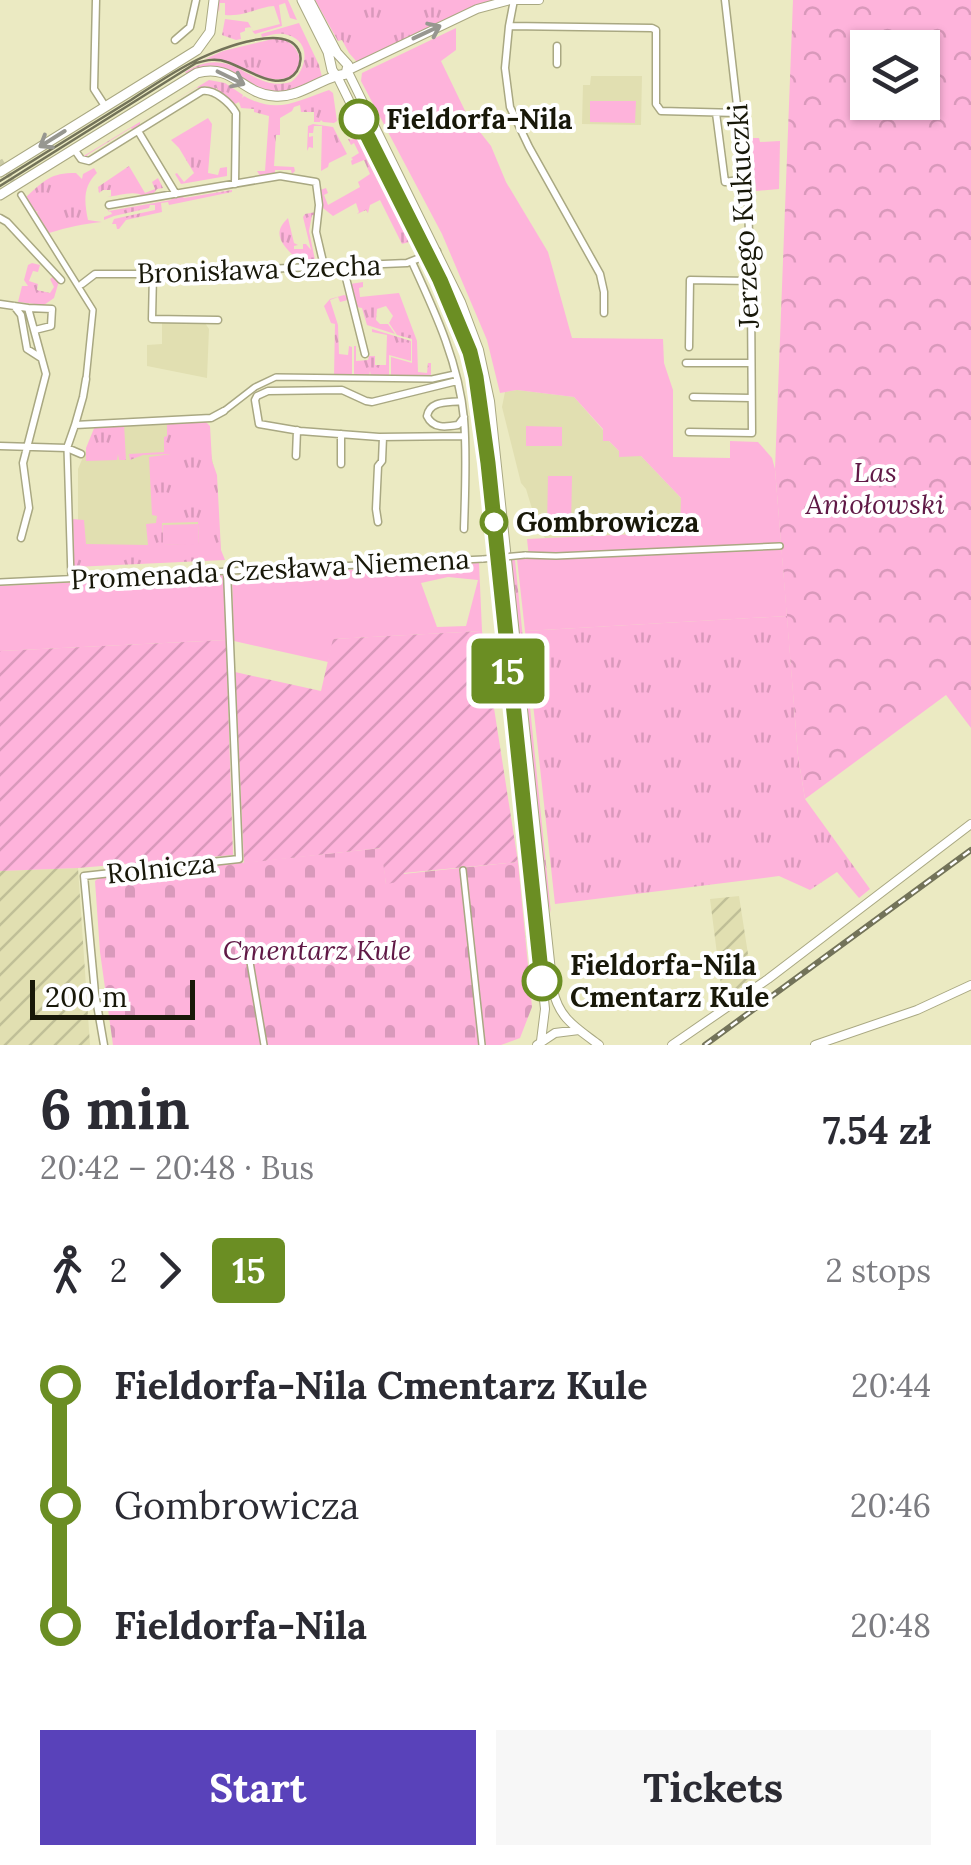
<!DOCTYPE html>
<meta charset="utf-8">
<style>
body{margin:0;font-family:Lora,serif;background:#f7f7f7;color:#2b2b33;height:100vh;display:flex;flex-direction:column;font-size:38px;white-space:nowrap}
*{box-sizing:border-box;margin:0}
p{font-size:32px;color:#7c7c81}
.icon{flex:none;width:55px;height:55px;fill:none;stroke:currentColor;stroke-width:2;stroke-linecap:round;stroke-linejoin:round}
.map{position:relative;height:1045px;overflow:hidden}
.side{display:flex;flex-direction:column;background:#fff;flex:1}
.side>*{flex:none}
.badge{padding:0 20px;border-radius:8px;font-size:35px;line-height:65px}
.buttons{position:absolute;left:850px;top:30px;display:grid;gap:20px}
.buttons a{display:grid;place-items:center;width:90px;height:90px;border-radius:0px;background:#fff;box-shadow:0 2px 8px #0004;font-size:50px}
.scale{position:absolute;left:30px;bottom:25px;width:165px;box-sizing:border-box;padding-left:10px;border:5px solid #181809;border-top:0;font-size:28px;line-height:35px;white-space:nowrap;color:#181809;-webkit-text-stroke:8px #fff;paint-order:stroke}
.map>.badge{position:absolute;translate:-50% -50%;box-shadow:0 0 0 5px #fff}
.legs{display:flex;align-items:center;gap:15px;height:110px;padding:0 40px;font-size:32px}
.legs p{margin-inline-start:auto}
.overview{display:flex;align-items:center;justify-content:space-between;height:170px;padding:0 40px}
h1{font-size:55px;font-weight:700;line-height:75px}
.primary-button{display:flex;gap:20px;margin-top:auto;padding:20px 40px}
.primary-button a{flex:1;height:115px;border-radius:0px;background:#5942ba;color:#fff;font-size:40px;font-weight:700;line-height:115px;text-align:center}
.primary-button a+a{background:#f7f7f7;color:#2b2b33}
ul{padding:0 40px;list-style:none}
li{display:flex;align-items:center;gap:35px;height:120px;font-size:38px}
li i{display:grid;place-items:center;width:15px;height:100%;margin:0 12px;background:currentColor}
li i::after{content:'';width:25px;height:25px;margin:-12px;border:8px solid;border-radius:50%;background:#fff}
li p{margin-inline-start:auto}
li:first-child i{background:linear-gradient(#0000 50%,currentColor 0)}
li:last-child i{background:linear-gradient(currentColor 50%,#0000 0)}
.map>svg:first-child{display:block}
.built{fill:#e1dfb1}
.industrial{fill:url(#industrial-furrows)}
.grass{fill:url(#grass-tufts);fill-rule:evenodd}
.forest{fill:url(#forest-crowns);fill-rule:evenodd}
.cemetery{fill:url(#cemetery-stones)}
.park{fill:#feb3db;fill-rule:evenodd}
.garden{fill:url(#garden-furrows)}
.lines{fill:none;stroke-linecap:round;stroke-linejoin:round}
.pedestrian-tunnel{stroke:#cbcaa6;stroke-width:5;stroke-dasharray:5 2.5;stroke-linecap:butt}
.pedestrian-casing{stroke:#a9a882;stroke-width:8}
.minor-casing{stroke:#a9a882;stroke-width:9}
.tertiary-casing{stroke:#a9a882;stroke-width:10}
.secondary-casing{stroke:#a9a882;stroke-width:11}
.pedestrian{stroke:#fff;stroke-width:5}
.minor{stroke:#fff;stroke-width:6}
.tertiary{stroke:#fff;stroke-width:8}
.secondary{stroke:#fff;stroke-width:9}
.tram{stroke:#737359;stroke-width:2.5}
.rail-casing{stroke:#737359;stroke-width:6}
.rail{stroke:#fff;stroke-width:2.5;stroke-dasharray:8;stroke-linecap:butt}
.pedestrian-bridge-casing{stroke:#a9a882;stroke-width:8;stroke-linecap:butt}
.pedestrian-bridge{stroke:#fff;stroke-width:5}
.oneway{stroke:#979790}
.line-1-casing{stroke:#fff;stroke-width:22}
.line-1{stroke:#6b8e23;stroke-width:15}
.stop-1-dot{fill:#fff;stroke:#6b8e23;stroke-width:5}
.labels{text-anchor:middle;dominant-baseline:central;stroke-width:8;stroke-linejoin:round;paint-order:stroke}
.stop-label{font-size:28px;font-weight:bold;fill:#181809;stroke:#fff;text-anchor:start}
.street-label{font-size:28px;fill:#181809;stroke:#fff}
.park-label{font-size:28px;font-style:italic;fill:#601946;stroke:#fff}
</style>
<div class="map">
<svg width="971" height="1045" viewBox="0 0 971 1045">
<defs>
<pattern id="industrial-furrows" width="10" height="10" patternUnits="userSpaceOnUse" patternTransform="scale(2.5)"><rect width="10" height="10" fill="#e1dfb1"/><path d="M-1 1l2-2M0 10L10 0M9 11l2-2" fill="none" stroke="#c0bf97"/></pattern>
<pattern id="grass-tufts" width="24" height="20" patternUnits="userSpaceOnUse" patternTransform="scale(2.5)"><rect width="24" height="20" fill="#feb3db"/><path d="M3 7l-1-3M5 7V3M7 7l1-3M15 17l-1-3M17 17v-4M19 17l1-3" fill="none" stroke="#d999bb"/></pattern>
<pattern id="forest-crowns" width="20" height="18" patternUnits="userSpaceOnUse" patternTransform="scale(2.5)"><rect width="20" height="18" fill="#feb3db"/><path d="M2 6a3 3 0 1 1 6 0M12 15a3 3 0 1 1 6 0" fill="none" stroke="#d999bb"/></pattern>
<pattern id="cemetery-stones" width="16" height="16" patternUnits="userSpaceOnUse" patternTransform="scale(2.5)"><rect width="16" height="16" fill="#feb3db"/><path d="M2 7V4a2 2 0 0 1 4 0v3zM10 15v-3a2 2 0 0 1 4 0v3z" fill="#d999bb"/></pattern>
<pattern id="garden-furrows" width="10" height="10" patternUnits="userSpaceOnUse" patternTransform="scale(2.5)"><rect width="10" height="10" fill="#feb3db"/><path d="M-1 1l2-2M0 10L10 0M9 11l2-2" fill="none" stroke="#d999bb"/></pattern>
</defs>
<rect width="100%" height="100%" fill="#ebeac2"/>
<!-- built -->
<path class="built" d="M591,76H642L641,125L582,124L583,85H590Z
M162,322L205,323L209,329L207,378L147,366V345L162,344Z
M517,390L574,397L603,430L609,441L619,451L641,456L681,498V532L545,538L537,525L526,489L521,483L502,407L505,392Z
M204,420L214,468L221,551L78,559V469L96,426Z"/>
<!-- industrial -->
<path class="industrial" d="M78,868L90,1045H0V871Z
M739,896L752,980L723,1001L710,899Z"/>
<!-- grass -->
<path class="grass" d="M218,0H288L297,20L290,18L285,3L279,5L282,26L255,34L253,32L251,27L245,28V31L240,33L241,39L236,40L222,35L225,19L248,22L253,31L280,24L274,6C258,7 245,17 225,15V3H220L219,12L217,7Z
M315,0H496L471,8L357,62L349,53L342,40L338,41Z
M299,23L319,65L322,77C305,85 288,96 268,92C235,85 228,50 187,74L185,72C235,41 250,94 291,82C307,70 312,42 288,35C279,32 271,35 262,37L261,34Z
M277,38C305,43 308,76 281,79C254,82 233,56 205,59L223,51Z
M209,80L225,83L243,95L242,98L244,96C278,115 296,101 329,90L333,93L337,121L334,123L323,122L321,120L320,122H314V112H301L300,105L294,107L292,111L280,118V135H276L274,166L294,167L295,171L292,174L291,170H275V173L260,176L257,171H265L269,116L254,112V109L241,108L239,102L235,104L219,93L217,88L215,89L206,86L199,89L197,87L140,122V127L133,130L131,128L87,155L88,158L82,157Z
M348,117L366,158L409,242L402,244L380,200L370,205L368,213L366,210L357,214L359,212L356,203L333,216L323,208L320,190L326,188L328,193L324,195L328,205L360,187L358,182L370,174L364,160L352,165L351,161L353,159L351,158L359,153L354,143L351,145L348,139L353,140L342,121Z
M208,118L212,124L208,173L218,175L220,168L227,167V176L181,184L175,174L177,173L184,182L194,173L179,148L171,140Z
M313,124L333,127L347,154L329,163L328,167L321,171L322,126H314L313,133H309V137L313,136V148L309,147L307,151L308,126Z
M129,166L145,193L155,189L152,182L158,178L163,188L157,189L153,194L143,196C134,190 119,196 107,197L111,196V190H103L99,193L98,187Z
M94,168L97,173C83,186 84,201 88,220L102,222C83,224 68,227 49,233L36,214L38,211L35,212L26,197C45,180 50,173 76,173L82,179L83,174Z
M232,190V192L169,205L168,202L161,203L162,212L126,220L119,229H117L116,224H112L114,219L155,210V205H150L149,208L114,216L104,220V217L112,214L111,212L108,211V208L109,211L171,200V196L182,195L184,198Z
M316,212V216L312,215L309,231L315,260H297C284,245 270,235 288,218L294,243L298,245L294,246V249H303V244H306L311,250L303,217L305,214Z
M32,263L40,265L38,272L33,271L29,281L38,284L37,290L50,293L54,287L50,279L54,276L59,281L54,298L44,305L18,302L22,286H28L24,280L28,265Z
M363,282V287L359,288L360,297L399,293L417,341L418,372L427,373L428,363H431V377L391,376V357L412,363V339L397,335L389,323L393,316L386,306L377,309L376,320L380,324H388L395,334L367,325L362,308L356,307L350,284Z
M344,295L347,296L348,300L340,302L338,297L330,300L338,325L339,354L348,355L349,346L352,347V376H334L335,324L331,323L324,306L330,299Z
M372,329L411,341V361L389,355V376H371L370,371L369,376H354V346H356V361L368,360L369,356H375V365H386L387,335L372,332Z
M204,420L210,426L212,461L217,475L221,550L225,560L74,567L73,519L84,520L86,544L148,545L146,524L156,523L157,516L152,515L149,457L171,454L143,455L130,460L129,454L164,452V437L167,436V423ZM198,522L199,543L164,545L162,523Z
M124,424L126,460H119L118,454L117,460L86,461V448L95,426Z
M511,560H515L551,913L547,899Z
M505,561L546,950H541L501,562Z
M494,562L516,773L513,778L491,563Z
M787,616L798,756L805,799L870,889L859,898L837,872L810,890L779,876L555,904L525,631Z"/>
<!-- forest -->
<path class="forest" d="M793,0H971V728L946,695L805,799L798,756L775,469ZM868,48H922V102H868Z"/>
<!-- cemetery -->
<path class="cemetery" d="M382,848L386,884L403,874L518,862L532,1007L520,1038L501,1045H113L100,952L95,881L99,878Z"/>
<!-- park -->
<path class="park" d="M456,28V50L441,61L468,117L491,146L506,182L548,252L572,338L663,339L664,363L673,390V457L730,458V441L758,442L772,458L775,469L787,616L525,631L517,559L529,558L527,539L680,532L681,498L641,456L619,457V451L609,441H603V429L574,397L517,390L500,393L487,340L442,234L361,81L362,73Z
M590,101H636L635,123L590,122Z
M750,138H759L760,142L780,141L779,189L756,191Z
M526,426L562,427V446H526Z
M548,476H572L571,527L547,526Z
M198,524L199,544L163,545V525Z
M479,563L482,631L334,639L328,662L234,641L232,576ZM448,577L478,580L466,626L437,627L421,583Z
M224,575L226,640L0,651V586Z"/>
<!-- garden -->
<path class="garden" d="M482,631L518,862L404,873V881L386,884L381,848L244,863L235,672L321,691L333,639Z
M226,640L233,855L78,868L0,871V651Z"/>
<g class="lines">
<!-- pedestrian-tunnel -->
<path class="pedestrian-tunnel" d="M0,160L21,195"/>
<!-- pedestrian casing -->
<g class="pedestrian-casing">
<path id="pedestrian" d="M21,195L93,310L86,379
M224,411L255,387L276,377L432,379L455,374
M67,448L71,578
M525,555L556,556L780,546
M0,582L483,559
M463,870L482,1045
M250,962L264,1045"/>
</g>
<!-- minor casing -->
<g class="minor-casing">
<path id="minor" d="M96,0L94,89L105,106
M514,0L509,26L505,68L510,107L529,147L600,274L604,292V313
M509,26L652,28L656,30V104L661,111L738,113
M175,40L190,27L196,0
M557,64V46
M716,113L725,182L745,179
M138,131L176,194
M74,149L81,159L89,161L202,91C215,89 230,103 236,113L235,184
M109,205L280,176L316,182L319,205L316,232L324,266
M0,218L7,222L61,280
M412,262C435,312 459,363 464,419C467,454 465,492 464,529
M343,266L365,354
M153,274L152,319L218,320
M82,284L95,274H149L407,263L437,251
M0,304L28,308L46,374L23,463L29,508L21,538
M14,306L21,315L27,349L41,358
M28,308L52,309L51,326L35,330
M689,347L690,280L751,281
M686,363H751
M457,381L372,402L366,401L342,390L268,391L257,396L255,400L259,424L300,431L379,437L463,436
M693,397L751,398
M461,401C448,403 430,400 427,416C433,429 446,427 458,425L464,417
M75,425L83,397L86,379
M689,432L752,433L751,298L748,202L725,0
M341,434V464
M0,446L67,448L81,454
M67,448L75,425L211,418L224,411
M296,456L297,430
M378,522L376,509L378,466L382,461L383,437
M104,1045L95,993L84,876L239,859L227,571"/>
</g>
<!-- tertiary casing -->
<g class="tertiary-casing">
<path id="tertiary" d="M349,70L477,9L510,0H539
M348,72L461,302L479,350L490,401L553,990C559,1019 577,1028 599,1045
M337,76L460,326L476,377L488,463L545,1009L541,1041
M537,1045L555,1033L579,1030
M672,1045L768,979L971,824
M815,1045L917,1010L971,985"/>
</g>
<!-- secondary casing -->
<g class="secondary-casing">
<path id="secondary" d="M302,0L328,52L332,70L336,76
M309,0L337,53L348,65L346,74L336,76
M0,172L197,50L210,32L214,0
M0,195L197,73C233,63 242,94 274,96C297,98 314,83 336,76"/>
</g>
<!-- pedestrian -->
<use href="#pedestrian" class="pedestrian"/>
<!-- minor -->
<use href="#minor" class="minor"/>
<!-- tertiary -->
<use href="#tertiary" class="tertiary"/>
<!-- secondary -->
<use href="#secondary" class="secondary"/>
<!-- tram -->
<path class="tram" d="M0,181C44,154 88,127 131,100C151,87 170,74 191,63C211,52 283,22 298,49C302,55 301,64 297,71C281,95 246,68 227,62C216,58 207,60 196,63L0,186"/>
<!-- rail casing -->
<g class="rail-casing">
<path id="rail" d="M705,1045L971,850"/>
</g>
<!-- rail -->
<use href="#rail" class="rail"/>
<!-- pedestrian-bridge casing -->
<g class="pedestrian-bridge-casing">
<path id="pedestrian-bridge" d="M483,559L525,555"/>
</g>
<!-- pedestrian-bridge -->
<use href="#pedestrian-bridge" class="pedestrian-bridge"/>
</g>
<!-- one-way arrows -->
<defs><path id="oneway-shaft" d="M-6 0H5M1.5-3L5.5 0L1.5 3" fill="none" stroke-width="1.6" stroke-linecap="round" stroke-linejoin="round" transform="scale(2.5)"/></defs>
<g class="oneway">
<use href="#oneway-shaft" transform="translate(427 32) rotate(-25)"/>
<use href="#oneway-shaft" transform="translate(231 78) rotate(26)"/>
<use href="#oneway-shaft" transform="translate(52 139) rotate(148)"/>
</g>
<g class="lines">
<!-- line-1 casing -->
<g class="line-1-casing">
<path id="line-1" d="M359,119L440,280L470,352L476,377L488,463L542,981"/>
</g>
<!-- line-1 -->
<use href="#line-1" class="line-1"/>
</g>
<!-- markers -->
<g class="stop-1-dot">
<circle cx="359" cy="119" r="18"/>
<circle cx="494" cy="522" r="12"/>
<circle cx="542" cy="981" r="18"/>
</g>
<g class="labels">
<!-- stop labels -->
<g class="stop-label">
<text x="386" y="119">Fieldorfa-Nila</text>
<text x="516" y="522">Gombrowicza</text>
<text x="570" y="965">Fieldorfa-Nila<tspan x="570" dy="32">Cmentarz Kule</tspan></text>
</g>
<!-- street labels -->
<g class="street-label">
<text transform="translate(743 216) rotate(-93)">Jerzego Kukuczki</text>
<text transform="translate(259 269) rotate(-2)">Bronisława Czecha</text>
<text transform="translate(270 569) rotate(-3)">Promenada Czesława Niemena</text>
<text transform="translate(161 868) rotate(-6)">Rolnicza</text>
</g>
<!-- park labels -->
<g class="park-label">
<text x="875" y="472">Las<tspan x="875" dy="32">Aniołowski</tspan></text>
<text x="317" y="950">Cmentarz Kule</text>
</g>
</g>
</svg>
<div class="buttons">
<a><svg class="icon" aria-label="layers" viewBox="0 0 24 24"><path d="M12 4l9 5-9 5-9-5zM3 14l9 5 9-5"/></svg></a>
</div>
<div class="scale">200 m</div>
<b class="badge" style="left:508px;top:671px;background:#6b8e23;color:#fff">15</b>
</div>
<section class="side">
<div class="overview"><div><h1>6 min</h1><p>20:42 – 20:48 · Bus</p></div><b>7.54 zł</b></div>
<div class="legs"><svg class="icon" aria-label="walk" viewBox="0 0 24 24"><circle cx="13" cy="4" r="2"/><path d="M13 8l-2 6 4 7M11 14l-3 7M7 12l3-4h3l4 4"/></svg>2<svg class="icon" aria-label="forward" viewBox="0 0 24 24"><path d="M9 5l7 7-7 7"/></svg><b class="badge" style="background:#6b8e23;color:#fff">15</b><p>2 stops</p></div>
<ul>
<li><i style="color:#6b8e23"></i><b>Fieldorfa-Nila Cmentarz Kule</b><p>20:44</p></li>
<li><i style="color:#6b8e23"></i><span>Gombrowicza</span><p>20:46</p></li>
<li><i style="color:#6b8e23"></i><b>Fieldorfa-Nila</b><p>20:48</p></li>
</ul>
<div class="primary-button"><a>Start</a><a>Tickets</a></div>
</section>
